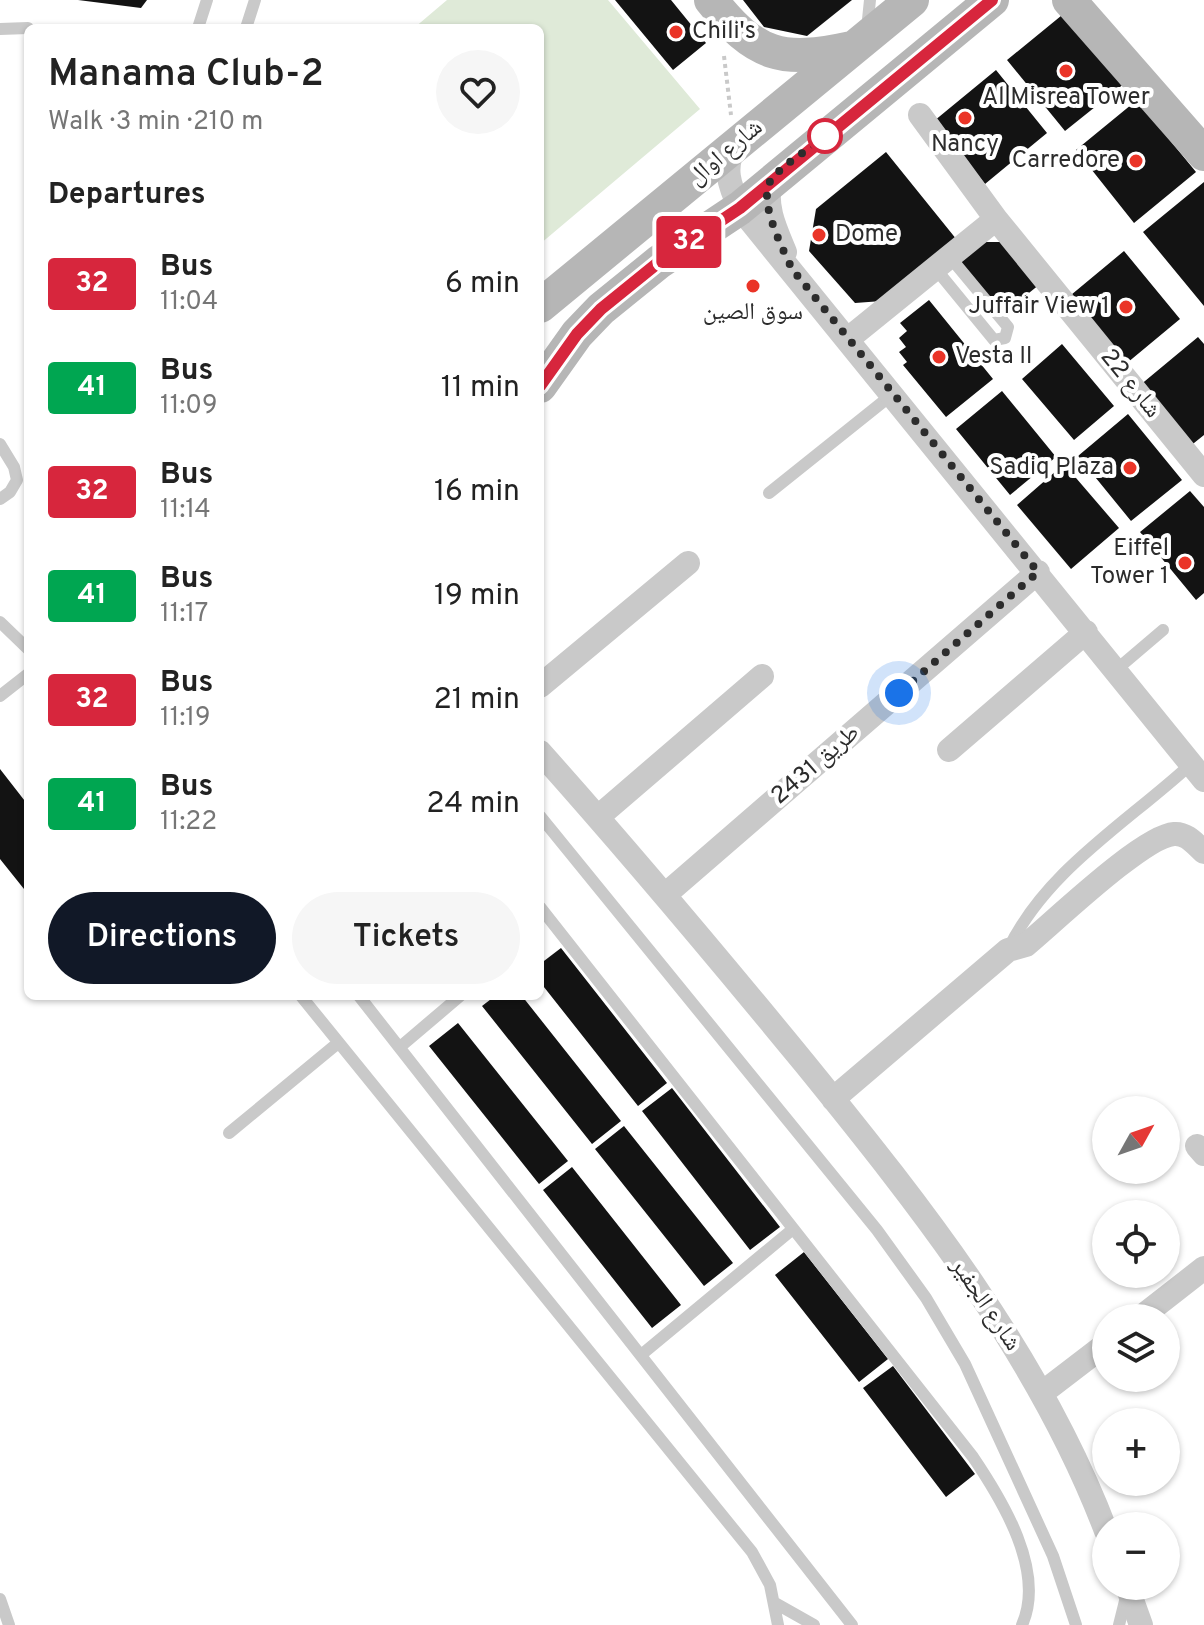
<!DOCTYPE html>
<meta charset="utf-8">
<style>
body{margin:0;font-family:Overpass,"Noto Naskh Arabic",sans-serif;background:#f6f6f6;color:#222;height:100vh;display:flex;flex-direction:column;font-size:30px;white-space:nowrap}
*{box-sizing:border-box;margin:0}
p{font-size:26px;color:#767676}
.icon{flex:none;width:44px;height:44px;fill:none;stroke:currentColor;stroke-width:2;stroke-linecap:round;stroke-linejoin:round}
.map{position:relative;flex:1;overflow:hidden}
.drawer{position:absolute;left:24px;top:24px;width:520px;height:976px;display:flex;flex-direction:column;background:#fff;border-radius:12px;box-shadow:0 2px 6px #0004}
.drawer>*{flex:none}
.badge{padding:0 16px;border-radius:6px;font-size:28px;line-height:52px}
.needle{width:52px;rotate:50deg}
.controls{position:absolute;left:1092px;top:1096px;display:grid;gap:16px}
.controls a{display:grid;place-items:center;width:88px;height:88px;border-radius:50%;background:#fff;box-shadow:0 2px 6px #0004;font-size:40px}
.you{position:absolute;width:40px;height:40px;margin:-20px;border:6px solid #fff;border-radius:50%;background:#1a73e8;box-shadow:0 0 0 12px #1a73e833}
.map>.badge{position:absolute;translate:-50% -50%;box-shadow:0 0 0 4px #fff}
h2{padding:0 24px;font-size:30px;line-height:72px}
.round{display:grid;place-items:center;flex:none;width:84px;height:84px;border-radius:42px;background:#f6f6f6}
.headline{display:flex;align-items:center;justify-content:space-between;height:136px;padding:0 24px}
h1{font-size:38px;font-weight:600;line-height:60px}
.button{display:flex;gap:16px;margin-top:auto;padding:16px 24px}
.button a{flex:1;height:92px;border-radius:48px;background:#111827;color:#fff;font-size:32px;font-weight:600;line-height:92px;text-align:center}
.button a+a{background:#f6f6f6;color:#222}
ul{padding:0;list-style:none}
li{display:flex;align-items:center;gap:24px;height:104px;padding:0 24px}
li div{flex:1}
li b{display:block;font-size:30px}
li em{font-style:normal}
li .badge{min-width:88px;font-weight:700;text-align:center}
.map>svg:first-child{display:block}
.green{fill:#dfead8}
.building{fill:#131313}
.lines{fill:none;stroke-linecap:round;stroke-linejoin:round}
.path{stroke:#c9c9c9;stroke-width:4;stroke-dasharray:4 4;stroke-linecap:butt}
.lane{stroke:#c9c9c9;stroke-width:12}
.street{stroke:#c9c9c9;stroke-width:24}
.secondary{stroke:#b6b6b6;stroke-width:34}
.line-casing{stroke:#fff;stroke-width:18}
.line{stroke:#d7263d;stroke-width:12}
.walk{stroke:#2c2c2c;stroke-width:8;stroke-dasharray:0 14.4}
.poi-dot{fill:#ea3427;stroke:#fff;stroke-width:3}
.stop-dot{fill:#fff;stroke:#d7263d;stroke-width:4}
.labels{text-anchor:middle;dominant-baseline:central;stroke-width:8;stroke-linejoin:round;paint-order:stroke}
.poi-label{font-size:24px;fill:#2c2c2c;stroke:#fff;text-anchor:end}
.street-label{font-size:24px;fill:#2c2c2c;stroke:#fff}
</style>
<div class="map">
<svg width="1204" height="1625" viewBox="0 0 1204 1625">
<rect width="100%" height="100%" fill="#fff"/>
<!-- green -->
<path class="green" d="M447,0H608L700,109L540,244V28H414Z"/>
<!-- building -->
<path class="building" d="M78,0H147L141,8Z
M615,0H671L706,43L673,70Z
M743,0H852L807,36L764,27Z
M1067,11L1125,83L1065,131L1007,60Z
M996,70L1047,133L985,184L934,121Z
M1137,100L1196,172L1134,223L1076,150Z
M886,152L957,240L882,301L855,303L809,251L816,209Z
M1204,182V306L1143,232Z
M980,242H1005L1040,284L1002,315L957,261Z
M1124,251L1180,319L1127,363L1071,295Z
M929,300L993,379L946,417L903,365L907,362L899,352L906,347L899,338L907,331L900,323Z
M1198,337L1204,344V435L1189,447L1139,386Z
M1062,344L1114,406L1074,440L1022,379Z
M1002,391L1056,457L1010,495L956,429Z
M1128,414L1182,480L1131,521L1078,456Z
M1064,464L1119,528L1071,569L1017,505Z
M1190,491L1204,507V593L1196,600L1140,532Z
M0,769L28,805V886L24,889L0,859Z
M561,948L667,1083L638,1106L540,982V964Z
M495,996H522L621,1121L592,1144L482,1006Z
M458,1023L568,1161L539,1184L429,1046Z
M672,1088L780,1227L750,1250L642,1111Z
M624,1126L733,1263L704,1286L595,1149Z
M572,1167L681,1305L652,1328L543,1190Z
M804,1252L888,1359L859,1382L775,1275Z
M893,1366L975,1474L946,1497L863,1388Z"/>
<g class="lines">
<!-- path -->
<path class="path" d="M724,56L731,115"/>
<!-- lane -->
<path class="lane" d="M198,28L207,0
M246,28L255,0
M0,29L28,28
M867,29L870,0
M935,268L994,340L1005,338L1008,327L949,256
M0,444L14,467L17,480L10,492L0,499
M769,493L894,393
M0,622L28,649
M1116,670L1163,630
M0,696L28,674
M540,816L877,1230L926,1298L965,1364L1053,1556L1076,1625
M540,907L973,1457C1002,1500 1046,1571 1022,1625
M1008,950C1045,871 1128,822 1191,764
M301,996L752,1552L770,1585L778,1625
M359,996L852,1625
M400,1047L460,996
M229,1133L338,1043
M641,1355L793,1229
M0,1599L9,1625
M775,1603L814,1625
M1119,1625L1127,1593"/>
<!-- street -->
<path class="street" d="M920,115L996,219L1204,475
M735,145C723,168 729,185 740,208L1204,780
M770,181C765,208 775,228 785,252
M848,339L996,219
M540,686L688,563
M949,750L1086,632
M540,752C631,854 719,959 806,1065C922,1208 1040,1357 1106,1531
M598,817L762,676
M666,894L1038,572
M833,1099L1008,950L1026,945C1054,922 1143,836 1174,834C1187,833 1195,844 1204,852
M1197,1146L1204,1154
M1140,1318L1204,1268
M1042,1393L1106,1344
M1127,1586L1141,1625"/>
<!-- secondary -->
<path class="secondary" d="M711,0C756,57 782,63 851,48
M1069,0L1204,154
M540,306L912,0
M540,386L577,334L601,309L659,262L740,208L992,0"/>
</g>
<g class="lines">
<!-- line casing -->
<g class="line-casing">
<path id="line" d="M540,386L577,334L601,309L659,262L740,208L992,0"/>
</g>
<!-- line -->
<use href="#line" class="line"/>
<!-- walk -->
<path class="walk" d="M825,136C809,150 784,163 771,180C757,200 783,249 792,269L1038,572L899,693"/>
</g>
<!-- markers -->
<g class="poi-dot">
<circle cx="676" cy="32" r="8"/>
<circle cx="1066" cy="71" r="8"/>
<circle cx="965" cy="118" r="8"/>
<circle cx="1136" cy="161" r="8"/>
<circle cx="819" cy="235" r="8"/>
<circle cx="753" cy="286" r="8"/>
<circle cx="1126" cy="307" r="8"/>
<circle cx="939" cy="357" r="8"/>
<circle cx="1130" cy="468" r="8"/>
<circle cx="1185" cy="563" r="8"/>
</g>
<circle class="stop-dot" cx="825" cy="136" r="16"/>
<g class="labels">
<!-- poi labels -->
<g class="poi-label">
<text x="692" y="32" text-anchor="start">Chili's</text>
<text x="1066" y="98" text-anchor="middle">Al Misrea Tower</text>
<text x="965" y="145" text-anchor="middle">Nancy</text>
<text x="1120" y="161">Carredore</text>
<text x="835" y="235" text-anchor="start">Dome</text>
<text x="1110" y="307">Juffair View 1</text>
<text x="753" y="313" text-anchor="middle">سوق الصين</text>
<text x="955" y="357" text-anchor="start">Vesta II</text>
<text x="1114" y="468">Sadiq Plaza</text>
<text x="1169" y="549">Eiffel<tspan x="1169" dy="28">Tower 1</tspan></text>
</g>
<!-- street labels -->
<g class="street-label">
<text transform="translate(726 153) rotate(-40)">شارع اوال</text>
<text transform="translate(1130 384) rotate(51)">شارع 22</text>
<text transform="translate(816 765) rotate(-41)">طريق 2431</text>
<text transform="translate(985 1305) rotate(56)">شارع الجفير</text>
</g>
</g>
</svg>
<div class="controls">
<a><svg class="needle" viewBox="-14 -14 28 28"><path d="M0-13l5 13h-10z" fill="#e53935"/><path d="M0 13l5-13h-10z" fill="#767676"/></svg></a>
<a><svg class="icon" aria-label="locate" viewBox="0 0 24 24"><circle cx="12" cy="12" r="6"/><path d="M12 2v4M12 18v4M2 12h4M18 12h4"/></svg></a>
<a><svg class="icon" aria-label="layers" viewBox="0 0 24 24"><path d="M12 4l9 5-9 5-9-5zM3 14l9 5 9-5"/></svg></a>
<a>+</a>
<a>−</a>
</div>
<div class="you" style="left:899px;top:693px"></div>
<b class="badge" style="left:689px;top:242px;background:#d7263d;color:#fff">32</b>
<section class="drawer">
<div class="headline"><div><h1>Manama Club-2</h1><p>Walk · 3 min · 210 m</p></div><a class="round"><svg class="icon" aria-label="heart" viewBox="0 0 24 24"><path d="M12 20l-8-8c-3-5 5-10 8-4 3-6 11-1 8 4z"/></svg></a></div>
<h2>Departures</h2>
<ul>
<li><span class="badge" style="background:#d7263d;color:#fff">32</span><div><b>Bus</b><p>11:04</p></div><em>6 min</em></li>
<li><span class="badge" style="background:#00a651;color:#fff">41</span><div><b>Bus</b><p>11:09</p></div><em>11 min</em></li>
<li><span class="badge" style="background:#d7263d;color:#fff">32</span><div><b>Bus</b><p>11:14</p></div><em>16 min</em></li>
<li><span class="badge" style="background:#00a651;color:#fff">41</span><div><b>Bus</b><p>11:17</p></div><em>19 min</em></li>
<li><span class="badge" style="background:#d7263d;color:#fff">32</span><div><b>Bus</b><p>11:19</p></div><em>21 min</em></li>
<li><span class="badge" style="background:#00a651;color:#fff">41</span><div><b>Bus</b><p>11:22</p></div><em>24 min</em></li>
</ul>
<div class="button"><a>Directions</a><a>Tickets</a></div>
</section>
</div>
